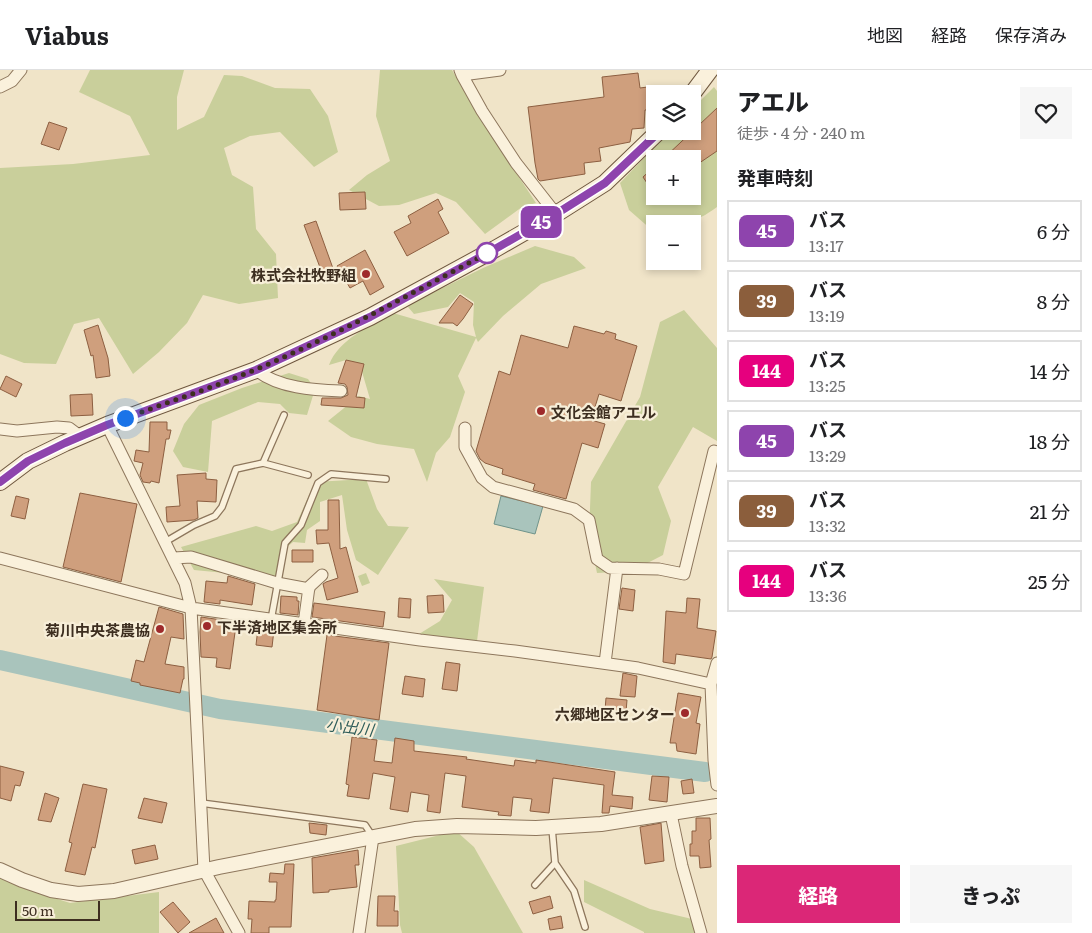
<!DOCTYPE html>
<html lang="ja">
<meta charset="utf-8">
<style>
body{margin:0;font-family:Literata,"Noto Sans JP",serif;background:#f6f6f6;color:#202124;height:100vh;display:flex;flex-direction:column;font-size:19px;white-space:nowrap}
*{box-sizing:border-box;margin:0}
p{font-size:16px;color:#757577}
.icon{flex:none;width:28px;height:28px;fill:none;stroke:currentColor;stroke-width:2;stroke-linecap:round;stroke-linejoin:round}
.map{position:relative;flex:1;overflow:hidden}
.sheet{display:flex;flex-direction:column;background:#fff;width:375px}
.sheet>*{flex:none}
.badge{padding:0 10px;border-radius:8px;font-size:18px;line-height:32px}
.buttons{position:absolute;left:646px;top:15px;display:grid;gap:10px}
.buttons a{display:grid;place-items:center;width:55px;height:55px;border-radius:0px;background:#fff;box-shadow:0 2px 8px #0003;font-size:25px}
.scale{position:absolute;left:15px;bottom:12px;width:85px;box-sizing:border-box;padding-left:5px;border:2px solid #3d2e20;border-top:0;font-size:14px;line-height:18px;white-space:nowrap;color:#3d2e20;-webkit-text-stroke:4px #f7eed8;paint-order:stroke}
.you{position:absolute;width:25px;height:25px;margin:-12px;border:4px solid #fff;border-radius:50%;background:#1a73e8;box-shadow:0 0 0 8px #1a73e833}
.map>.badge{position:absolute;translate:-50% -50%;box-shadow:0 0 0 2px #fff}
h2{padding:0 20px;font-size:19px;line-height:45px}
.round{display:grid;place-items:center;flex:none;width:52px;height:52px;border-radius:0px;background:#f6f6f6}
.headline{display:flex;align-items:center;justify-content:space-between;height:85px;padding:0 20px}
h1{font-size:24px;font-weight:800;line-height:38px}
.action{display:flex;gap:10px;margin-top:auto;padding:10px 20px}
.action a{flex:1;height:58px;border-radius:0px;background:#db2777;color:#fff;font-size:20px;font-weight:800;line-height:58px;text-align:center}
.action a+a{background:#f6f6f6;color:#202124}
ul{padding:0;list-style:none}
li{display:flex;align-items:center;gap:15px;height:62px;margin:0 10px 8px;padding:0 10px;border:2px solid #e0e0e0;border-radius:0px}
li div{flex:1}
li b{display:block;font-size:19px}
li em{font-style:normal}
li .badge{min-width:55px;font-weight:700;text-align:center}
header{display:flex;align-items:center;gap:30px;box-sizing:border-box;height:70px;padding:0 25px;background:#fff;border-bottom:1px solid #e0e0e0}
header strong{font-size:24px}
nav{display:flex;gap:28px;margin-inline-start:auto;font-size:18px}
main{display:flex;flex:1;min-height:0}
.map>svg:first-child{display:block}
.green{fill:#c9cf9b;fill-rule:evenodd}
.water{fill:#a9c4bc;stroke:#6f938a}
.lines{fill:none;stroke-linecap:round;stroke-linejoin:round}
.river{stroke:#a9c4bc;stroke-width:20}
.building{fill:#cf9f7d;stroke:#8d5f41}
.service-casing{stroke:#8d765c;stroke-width:8}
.minor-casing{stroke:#8d765c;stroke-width:13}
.tertiary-casing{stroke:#8d765c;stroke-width:16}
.secondary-casing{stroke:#6f573f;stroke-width:18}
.service{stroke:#faf1dc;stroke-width:5.5}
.minor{stroke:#faf1dc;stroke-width:11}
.tertiary{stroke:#faf1dc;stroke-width:14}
.secondary{stroke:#faf1dc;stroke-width:16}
.line-casing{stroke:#fff;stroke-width:11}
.line{stroke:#8e44ad;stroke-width:8}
.walk{stroke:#3d2e20;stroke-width:5;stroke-dasharray:0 9}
.stop-dot{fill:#fff;stroke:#8e44ad;stroke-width:2.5}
.poi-dot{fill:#9e2a2b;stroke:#f7eed8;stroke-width:2}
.labels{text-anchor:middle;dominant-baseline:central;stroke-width:4.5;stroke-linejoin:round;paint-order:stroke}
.poi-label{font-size:15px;font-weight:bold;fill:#3d2e20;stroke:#f7eed8;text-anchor:end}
.water-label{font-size:16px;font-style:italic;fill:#2f5d5a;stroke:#f7eed8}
</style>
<header>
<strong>Viabus</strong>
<nav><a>地図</a><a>経路</a><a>保存済み</a></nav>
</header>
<main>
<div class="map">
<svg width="717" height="863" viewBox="0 0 717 863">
<rect width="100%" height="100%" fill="#f0e4c8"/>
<!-- green -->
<path class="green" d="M90,0H184L177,27V60L204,47L224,5L242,6L275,18L310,19L328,46L338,82L314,97L280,62L250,66L224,78L232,105L253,117L256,159L276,184L278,228L239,234L203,225L187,253L159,282L133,304L99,248L74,254L56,294L24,293L0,284V98L73,94L150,85L130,46L79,22Z
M380,0H452L476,42L536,133L522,137L485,164L456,132L436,123L399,135L379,136L349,120L367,105L390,91L376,46Z
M714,17L717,21V137C694,154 683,154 655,154V161H653L629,140L620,113L670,61H692L693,38ZM655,89H692V126H655Z
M535,176L574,187L586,198L541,214L503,246L478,272L476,268L458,306L465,322L450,367L436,383L427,412L414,379L377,374L351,367L328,351L359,326L370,329L360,295L346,290L329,295C338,270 371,255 393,243L476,267L473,255L474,232L460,223L448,237L414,244L408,237L416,231L483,198Z
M684,240L717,278V371L693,357L658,417L671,451L663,485L632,501L597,503L589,465L591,412L640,327L660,252Z
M289,303L308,309L315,319L307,345L289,343L280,334L258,332L212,351L208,402L183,397L173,381L184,354L199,335L242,318Z
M366,409L377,439L388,456L409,457L378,505L356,490L347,460L342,425L320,432V451L307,460L305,473L293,472L280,483L277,508L194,500L181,477L256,456L272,461L297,452L315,412Z
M366,503L370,513L362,516L358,506Z
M434,509L484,517L477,571L419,564L440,551L452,530Z
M456,761L474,777L523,863H402L400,855L396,776Z
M0,805L20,817L70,833L159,822V863H0Z
M584,810L650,839L692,849L695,863H644V862L584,832Z"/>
<!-- water -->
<path class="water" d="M501,426L543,436L535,464L494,454Z"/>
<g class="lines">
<!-- river -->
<path class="river" d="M0,590L220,639L705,702"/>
</g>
<!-- building -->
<path class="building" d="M638,3L640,18L655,16V39L645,40L644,58L632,59L630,72L599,78L601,91L584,93L585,104L540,111L538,109L535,93L528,37L604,27L602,7Z
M717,38V81L692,98V89H663Z
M49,52L67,58L59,80L41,74Z
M655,96V125L643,107Z
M365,122L366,139L340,140L339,123Z
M438,129L443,139L438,142L449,163L407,186L394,162L411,153L408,146Z
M316,151L335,204L324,208L304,155Z
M365,180L384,217L370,225L363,211L350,218L337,196Z
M460,225L473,234L463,249L457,256L453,253H439Z
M98,255L108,288L110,306L96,308L93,285L91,286L84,260Z
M574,256L604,264L606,261L616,264L615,269L637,276L621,331L599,324L591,350L605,354L598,378L582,373L566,429L533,420L535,414L502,404L503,399L485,393L480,389L476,381L499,301L510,305L521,265L568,278Z
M346,290L364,294L356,327L365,328L364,338L321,335L322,328H341L348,325L347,317L345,314L338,313Z
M6,306L22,314L16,327L0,319Z
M92,324L93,345L71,346L70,325Z
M150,352H167V360H171L169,369H166L159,413L151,411L150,413L143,412L140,405L143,393L134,391L136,380L149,382Z
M206,403V409L217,410L216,432L197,431L198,448L194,450L167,452L166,437L180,436L177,405Z
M80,423L137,434L121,512L63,497Z
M16,426L29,429L25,449L11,446Z
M328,430H339L340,479L346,477L358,522L327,530L323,514L326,512L338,508L329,473L317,474L316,460H328Z
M292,480H313V492H292Z
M228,506L255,514L252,535L220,530V534L204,532L206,511L227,513Z
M622,518L635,520L633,541L619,539Z
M443,525L444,542L428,543L427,526Z
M281,526L297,527V531H299L298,545L280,543Z
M399,528L411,529L410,548L398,547Z
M687,528L700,529L697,558L716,561L712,587L711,589L676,584L675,594L663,592L666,541L686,543Z
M314,533L385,542L383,557L312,547Z
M159,537L183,544L184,569L171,567L165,594L184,597V609H183L180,623L140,615V613L131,611L136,590L144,592Z
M201,547L222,550L221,553L236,555L230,599L216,597L217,588L201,587L200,562Z
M258,558L274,560L272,577L256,575Z
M327,565L389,573L379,650L317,640Z
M446,592L460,594L457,621L442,619Z
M623,603L637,606L635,627L620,626Z
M405,606L425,609L423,627L402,624Z
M678,623L701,627L696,653L700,654L696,684L677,681L676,673H670Z
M606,628L627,630L626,642L605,640Z
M352,667L377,670L374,691L392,693L395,668L414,671V681L467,687L466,689L514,696L515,690L536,693V690L615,702L612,725L633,727L632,739L610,736L609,743H602L604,715L553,708L549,743L530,741L532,729L513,727L511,746L498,745L499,742L462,737L466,706L445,703L440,743L427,741L429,725L411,722L408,742L390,739L395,707L373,703L369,729L347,726L349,715L346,714Z
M0,696L24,702L20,716L15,715L11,731L0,728Z
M652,706L669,707L667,732L649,730Z
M692,709L694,723L683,724L681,711Z
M83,714L107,719L95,778L92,777L85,805L65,801L72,773L69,772Z
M45,723L59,728L51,752L38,750Z
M144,728L167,733L162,753L138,748Z
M696,748H710L711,769L709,770L711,797L700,798L699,786H690V774H692V761H696Z
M309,753L327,755L326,765L310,763Z
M661,753L664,791L645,794L640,757Z
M155,775L158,789L135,794L132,780Z
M358,780L359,795H355L357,817L329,820V822L313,823L312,788Z
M285,794H294L291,857H269V863H251L252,849H248L249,831L275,832V830H276L277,812H269L270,803L284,804Z
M378,826H395L394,841H398V856H377Z
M550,826L553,838L533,844L529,832Z
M173,832L190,852L178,863L160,842Z
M561,846L563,858L550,860L548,849Z
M216,848L224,863H189Z"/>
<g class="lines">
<!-- service casing -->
<g class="service-casing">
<path id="service" d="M284,345L263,393L308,405
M165,472L194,455L215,446L222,437L236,399L263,393
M271,550L285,473L301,455L318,413L331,404L386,409
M201,733L365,755L373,767
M552,758L555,793L574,821L585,857
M535,815L555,793"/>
</g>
<!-- minor casing -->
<g class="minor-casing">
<path id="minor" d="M460,0L462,5L500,0
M462,5L482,41L516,93L556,144
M0,17L12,11L21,0
M256,300C279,318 313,320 341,321
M107,355L185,513L191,538L204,800L239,863
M465,358V377L482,408L493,417L574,439L589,450L597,489L610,498L659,499L684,504L714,381
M0,359L17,361L57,357L69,358L81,367
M0,488L191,538L420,570L515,581L638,598L711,614
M174,488L191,487L277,513L309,519
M304,554L309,517L322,505
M605,593L617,498
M717,593L711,614L714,690L717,715
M671,744L682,796L701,863
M359,863L373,767"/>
</g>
<!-- tertiary casing -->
<g class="tertiary-casing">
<path id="tertiary" d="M0,800L22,810L51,820L78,824L114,821L219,797L415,759L457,756L536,758L601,754L717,736"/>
</g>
<!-- secondary casing -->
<g class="secondary-casing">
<path id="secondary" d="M692,24L710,0
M0,412L28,391L65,373L107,355L256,300L370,247L495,179L556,144L605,113L659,61"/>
</g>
<!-- service -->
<use href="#service" class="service"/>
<!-- minor -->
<use href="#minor" class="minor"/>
<!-- tertiary -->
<use href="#tertiary" class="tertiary"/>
<!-- secondary -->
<use href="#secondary" class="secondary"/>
</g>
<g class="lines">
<!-- line casing -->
<g class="line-casing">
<path id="line" d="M0,412L28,391L65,373L107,355L256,300L370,247L495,179L556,144L605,113L660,61"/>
</g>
<!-- line -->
<use href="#line" class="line"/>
<!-- walk -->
<path class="walk" d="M125,348C169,332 214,317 257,299C339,264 416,221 495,179L487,183"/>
</g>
<!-- markers -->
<circle class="stop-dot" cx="487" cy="183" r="10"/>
<g class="poi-dot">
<circle cx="366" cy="204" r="5"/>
<circle cx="541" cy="341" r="5"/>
<circle cx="207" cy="556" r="5"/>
<circle cx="160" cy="559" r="5"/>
<circle cx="685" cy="643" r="5"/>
</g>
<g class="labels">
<!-- poi labels -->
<g class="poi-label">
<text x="356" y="204">株式会社牧野組</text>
<text x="551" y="341" text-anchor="start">文化会館アエル</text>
<text x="217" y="556" text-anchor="start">下半済地区集会所</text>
<text x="150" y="559">菊川中央茶農協</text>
<text x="675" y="643">六郷地区センター</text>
</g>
<!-- water labels -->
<g class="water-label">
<text transform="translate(350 656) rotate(7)">小出川</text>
</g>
</g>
</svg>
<div class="buttons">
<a><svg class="icon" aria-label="layers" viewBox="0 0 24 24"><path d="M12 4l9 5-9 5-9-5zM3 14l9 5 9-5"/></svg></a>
<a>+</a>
<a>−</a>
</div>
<div class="scale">50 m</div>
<div class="you" style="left:125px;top:348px"></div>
<b class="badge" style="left:541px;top:152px;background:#8e44ad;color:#fff">45</b>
</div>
<section class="sheet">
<div class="headline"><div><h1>アエル</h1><p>徒歩 · 4 分 · 240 m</p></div><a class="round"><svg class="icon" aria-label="heart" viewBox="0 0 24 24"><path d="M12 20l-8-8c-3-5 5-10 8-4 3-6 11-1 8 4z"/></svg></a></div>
<h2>発車時刻</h2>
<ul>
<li><span class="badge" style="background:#8e44ad;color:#fff">45</span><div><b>バス</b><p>13:17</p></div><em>6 分</em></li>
<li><span class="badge" style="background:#8b5e3c;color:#fff">39</span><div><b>バス</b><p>13:19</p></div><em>8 分</em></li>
<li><span class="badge" style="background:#e6007e;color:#fff">144</span><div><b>バス</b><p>13:25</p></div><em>14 分</em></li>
<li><span class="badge" style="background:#8e44ad;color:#fff">45</span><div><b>バス</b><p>13:29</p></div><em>18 分</em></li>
<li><span class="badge" style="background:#8b5e3c;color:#fff">39</span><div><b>バス</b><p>13:32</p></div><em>21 分</em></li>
<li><span class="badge" style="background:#e6007e;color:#fff">144</span><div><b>バス</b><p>13:36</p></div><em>25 分</em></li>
</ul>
<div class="action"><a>経路</a><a>きっぷ</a></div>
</section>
</main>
